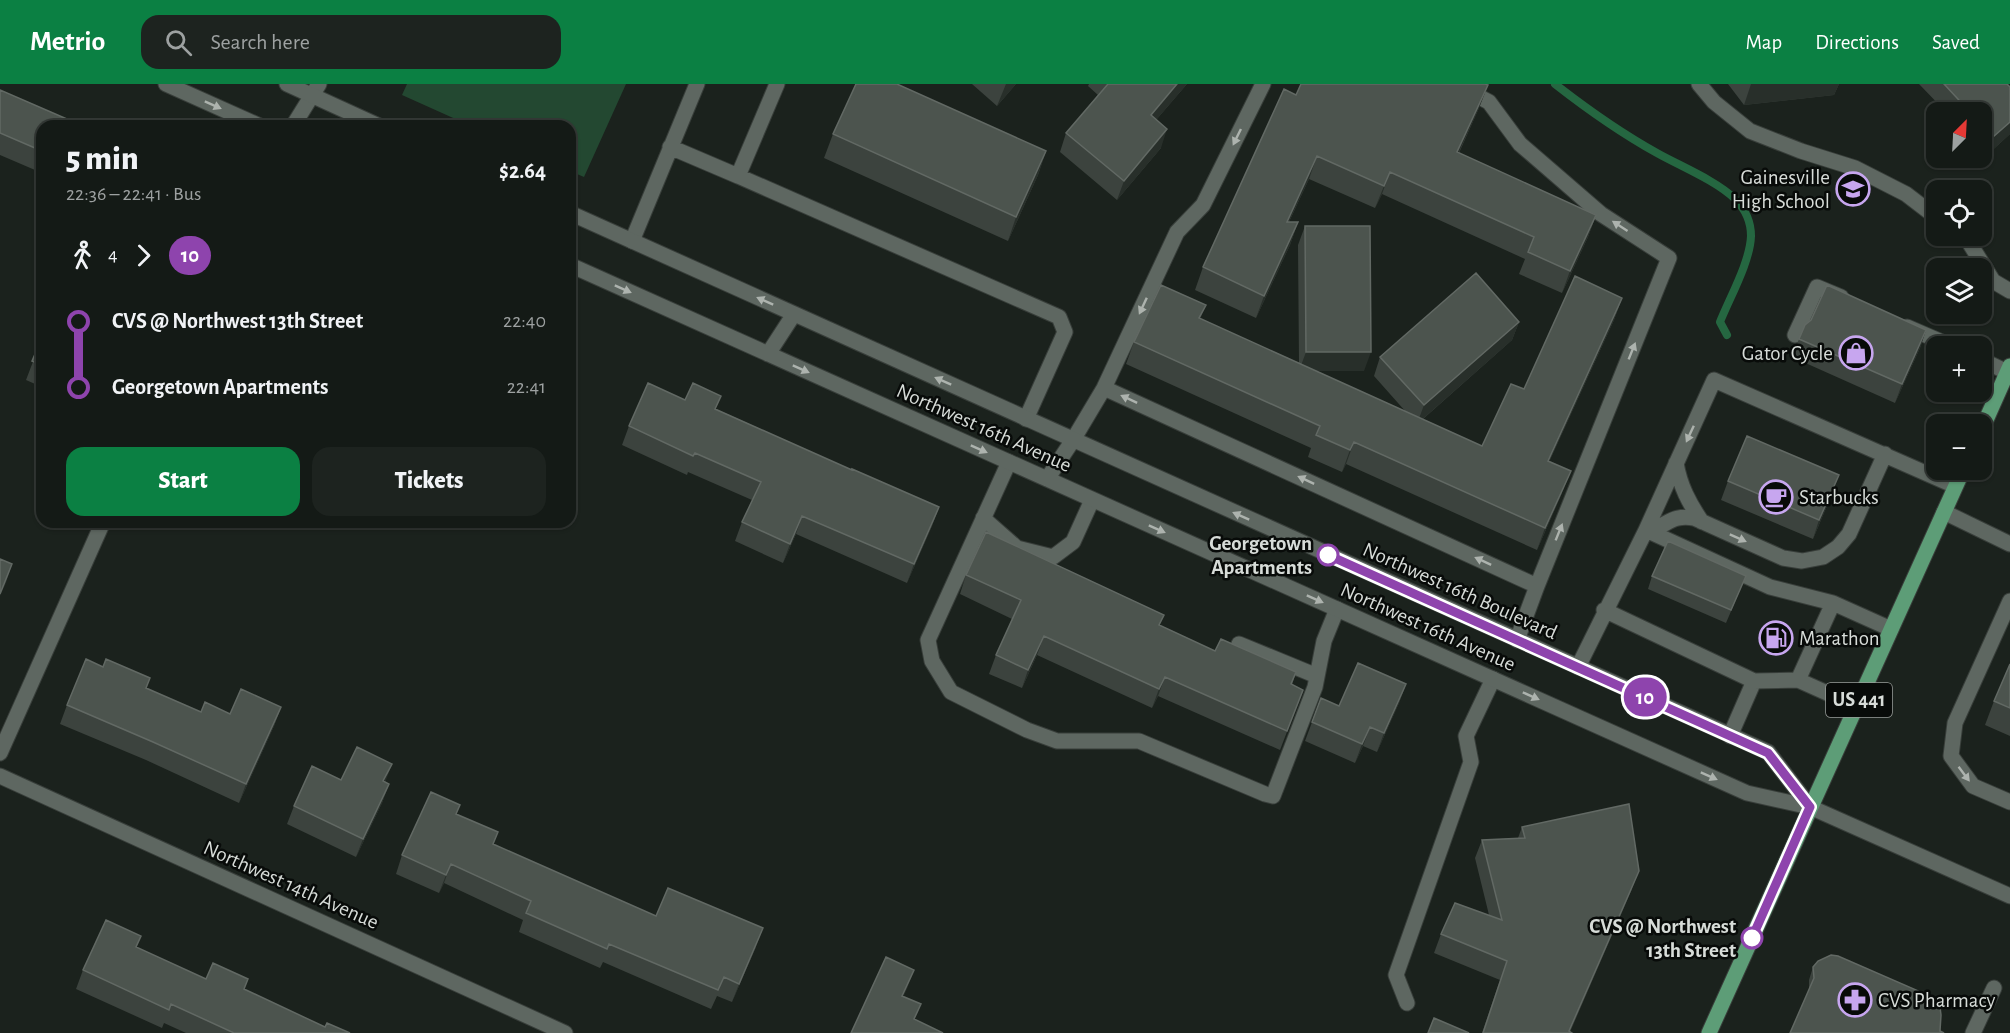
<!DOCTYPE html>
<meta charset="utf-8">
<style>
body{margin:0;font-family:"Alegreya Sans",sans-serif;background:#1d231f;color:#f1f3f6;height:100vh;display:flex;flex-direction:column;font-size:22px;white-space:nowrap}
*{box-sizing:border-box;margin:0}
p{font-size:20px;color:#9da1a1}
.icon{flex:none;width:33px;height:33px;fill:none;stroke:currentColor;stroke-width:2;stroke-linecap:round;stroke-linejoin:round}
.map{position:relative;flex:1;overflow:hidden}
.panel{position:absolute;left:36px;top:36px;width:540px;height:408px;display:flex;flex-direction:column;background:#141a16;border-radius:18px;box-shadow:0 2px 4px #0004,0 0 0 2px #333835}
.panel>*{flex:none}
.badge{padding:0 12px;border-radius:20px;font-size:21px;line-height:39px}
.needle{width:39px;rotate:24deg}
.fabs{position:absolute;left:1926px;top:18px;display:grid;gap:12px}
.fabs a{display:grid;place-items:center;width:66px;height:66px;border-radius:12px;background:#141a16;box-shadow:0 2px 4px #0004,0 0 0 2px #333835;font-size:30px}
.map>.badge{position:absolute;translate:-50% -50%;box-shadow:0 0 0 3px #fff}
.legs{display:flex;align-items:center;gap:9px;height:66px;padding:0 30px;font-size:20px}
.legs p{margin-inline-start:auto}
.overview{display:flex;align-items:center;justify-content:space-between;height:102px;padding:0 30px}
h1{font-size:33px;font-weight:800;line-height:45px}
.cta{display:flex;gap:12px;margin-top:auto;padding:12px 30px}
.cta a{flex:1;height:69px;border-radius:18px;background:#0b8043;color:#fff;font-size:24px;font-weight:800;line-height:69px;text-align:center}
.cta a+a{background:#1d231f;color:#f1f3f6}
ul{padding:0 30px;list-style:none}
li{display:flex;align-items:center;gap:21px;height:66px;font-size:22px}
li i{display:grid;place-items:center;width:9px;height:100%;margin:0 8px;background:currentColor}
li i::after{content:'';width:15px;height:15px;margin:-8px;border:4px solid;border-radius:50%;background:#141a16}
li p{margin-inline-start:auto}
li:first-child i{background:linear-gradient(#0000 50%,currentColor 0)}
li:last-child i{background:linear-gradient(currentColor 50%,#0000 0)}
header{display:flex;align-items:center;gap:36px;box-sizing:border-box;height:84px;padding:0 30px;background:#0b8043;color:#fff}
header strong{font-size:28px}
nav{display:flex;gap:33px;margin-inline-start:auto;font-size:21px}
.search{width:420px;height:54px;background:#1d231f;display:flex;align-items:center;gap:15px;box-sizing:border-box;padding:0 21px;border-radius:18px;color:#9da1a1;font-size:22px}
.map>svg:first-child{display:block}
.green{fill:#234831}
.lines{fill:none;stroke-linecap:round;stroke-linejoin:round}
.stream{stroke:#256741;stroke-width:8}
.service-casing{stroke:#383e3a;stroke-width:17}
.minor-casing{stroke:#383e3a;stroke-width:17}
.tertiary-casing{stroke:#383e3a;stroke-width:17}
.secondary-casing{stroke:#383e3a;stroke-width:17}
.primary-casing{stroke:#383e3a;stroke-width:17}
.service{stroke:#5e6761;stroke-width:15}
.minor{stroke:#5e6761;stroke-width:15}
.tertiary{stroke:#5e6761;stroke-width:15}
.secondary{stroke:#5e6761;stroke-width:15}
.primary{stroke:#5d9d77;stroke-width:15}
.wall{fill:#3c433e}
.shaded-wall{fill:#282f2a}
.building{fill:#4c544e;stroke:#626964;stroke-width:1.5}
.oneway{fill:#adb3ae}
.line-1-casing{stroke:#fff;stroke-width:14}
.line-1{stroke:#8e44ad;stroke-width:9}
.stop-1-dot{fill:#fff;stroke:#8e44ad;stroke-width:3}
.labels{text-anchor:middle;dominant-baseline:central;stroke-width:5;stroke-linejoin:round;paint-order:stroke}
.shield{fill:#080b09;stroke:#999d9a;stroke-width:1.5}
.shield-label{font-size:20px;font-weight:bold;fill:#d7dcd8}
.poi-label{font-size:21px;fill:#d7dcd8;stroke:#080b09;text-anchor:start}
.street-label{font-size:21px;fill:#d7dcd8;stroke:#080b09}
.stop-label{font-size:21px;font-weight:bold;fill:#d7dcd8;stroke:#080b09;text-anchor:end}
</style>
<header>
<strong>Metrio</strong>
<div class="search"><svg class="icon" aria-label="search" viewBox="0 0 24 24"><circle cx="10" cy="10" r="6"/><path d="M15 15l6 6"/></svg>Search here</div>
<nav><a>Map</a><a>Directions</a><a>Saved</a></nav>
</header>
<div class="map">
<svg width="2010" height="949" viewBox="0 0 2010 949">
<rect width="100%" height="100%" fill="#1b221d"/>
<!-- green -->
<path class="green" d="M407,0H626L584,93L570,87V42H471L402,11Z"/>
<g class="lines">
<!-- stream -->
<path class="stream" d="M1555,0C1587,25 1621,49 1657,69C1680,82 1717,97 1735,115C1745,125 1751,138 1751,152C1750,178 1730,213 1720,238L1727,251"/>
<!-- service casing -->
<g class="service-casing">
<path id="service" d="M1699,0L1714,18L1750,47L1801,67L1855,84L1906,110L1936,133
M670,63L738,92L777,0
M738,92L1059,233L1065,248L1026,335
M1962,152L1967,155L1993,197L2010,207
M632,157L697,0
M1907,243L1951,262
M1795,251L1817,203L1841,213
M1982,276L2007,288
M1009,378L928,556L932,577L951,608L1027,646L1057,657H1139L1265,710L1273,712L1315,603L1324,557L1337,525
M1676,379C1680,402 1689,419 1702,438
M1944,428L2010,460
M983,434L1017,464L1053,473L1073,458L1092,416
M1646,446C1667,444 1669,430 1694,434L1783,474L1802,477L1823,473L1838,463L1849,450L1885,370
M1646,446L1770,503L1833,519
M2010,517L1955,639L1951,672L1973,702L2010,718
M1604,526L1754,597L1730,652
M1239,560L1317,592
M1578,583L1646,446L1714,296L1955,402
M1798,596L1856,622
M1754,597L1798,596L1833,519L1891,545
M1407,919L1396,891L1471,678L1466,652L1493,595
M1973,949L1994,904"/>
</g>
<!-- minor casing -->
<g class="minor-casing">
<path id="minor" d="M1455,0L1489,18L1520,60L1601,130L1669,174L1537,502L1517,556
M1104,304L1537,502
M1073,356L1104,304L1177,148L1203,121L1263,0
M0,669L103,438
M0,692L565,949"/>
</g>
<!-- tertiary casing -->
<g class="tertiary-casing">
<path id="tertiary" d="M293,42L319,0
M1810,723L2010,812"/>
</g>
<!-- secondary casing -->
<g class="secondary-casing">
<path id="secondary" d="M166,0L260,42
M287,0L379,42
M570,129L1768,668L1810,723
M570,181L1747,709L1810,723
M768,270L794,230
M1047,395L1073,356"/>
</g>
<!-- primary casing -->
<g class="primary-casing">
<path id="primary" d="M1982,345L2010,282
M1709,949L1963,386"/>
</g>
<!-- service -->
<use href="#service" class="service"/>
<!-- minor -->
<use href="#minor" class="minor"/>
<!-- tertiary -->
<use href="#tertiary" class="tertiary"/>
<!-- secondary -->
<use href="#secondary" class="secondary"/>
<!-- primary -->
<use href="#primary" class="primary"/>
</g>
<!-- wall -->
<path class="wall" d="M972,0H1016L997,22Z
M1089,0H1187L1156,36L1161,64L1117,116L1060,68L1066,49L1098,11L1088,2Z
M1728,0H1839L1834,11L1744,21Z
M1919,0H2007L2010,50L1986,72L1982,67V28H1946Z
M1488,1L1479,24L1459,69L1596,131L1588,153L1562,209L1519,190L1525,175L1382,110L1375,124L1309,95L1289,138H1298L1290,161L1256,234L1195,206L1203,183L1296,11Z
M0,6L42,42V89L0,71Z
M833,50L1046,67L1038,91L1008,157L824,74Z
M1305,142L1364,287H1315L1406,328L1374,292L1380,273L1519,238L1512,256L1423,335L1482,362L1524,305L1622,214L1614,236L1549,378L1562,409L1537,466L1346,380L1342,388L1308,373L1311,364L1126,280L1134,258L1206,221L1200,235L1299,279L1298,161Z
M1926,246L1920,264L1895,319L1792,273L1799,255Z
M42,254V303L26,296Z
M685,316L716,325L852,386L939,423L932,442L907,499L796,450L783,479L735,457L742,438L752,416L688,388L687,391L622,361L629,342Z
M1728,397L1832,410L1813,455L1721,416Z
M209,438H218L216,441Z
M966,491L1160,541L1215,567L1296,588L1292,601L1303,606L1280,666L1158,612L1152,624L1037,571L1022,604L989,590L996,571L1012,535L960,510Z
M1652,492H1746L1726,539L1648,505Z
M2010,580V652L1985,641L1994,617Z
M1406,600L1399,619L1377,668L1363,662L1355,679L1305,657L1321,614L1339,622Z
M146,604L201,628L230,630L281,623L274,642L239,719L146,676L60,640L67,621Z
M341,696L385,698L389,700L382,719L356,773L287,740L294,722Z
M457,730L494,761L656,832L756,863L732,918L717,912L711,925L603,878L600,884L519,848L523,836L444,799L439,809L396,790L402,771Z
M1522,743L1632,805L1570,948L1572,949H1482L1500,896L1434,869L1441,850L1489,831L1475,774L1482,756L1518,754Z
M136,863L206,895L244,906L325,943L350,949H186L164,939L162,944L76,905L83,886Z
M1813,883L1940,947L1809,905V896Z"/>
<!-- shaded-wall -->
<path class="shaded-wall" d="M1006,0H1016L997,22Z
M1177,0H1187L1144,50L1151,31Z
M1751,0H1839L1834,11L1744,21Z
M1488,1L1479,24L1449,90L1457,68Z
M2010,38V50L1986,72L1993,53Z
M1167,45L1161,64L1117,116L1124,97Z
M1046,67L1038,91L1008,157L1016,133Z
M1317,72L1309,95L1278,161L1287,138Z
M1390,88L1382,110L1375,124L1384,102Z
M1596,131L1588,153L1562,209L1570,187Z
M1298,138L1290,161L1256,234L1264,212Z
M1622,214L1614,236L1539,399L1548,377Z
M1519,238L1512,256L1417,340L1424,321Z
M1926,246L1920,264L1895,319L1902,300Z
M1306,268H1371L1364,287H1299Z
M1354,358L1346,380L1342,388L1350,366Z
M1571,387L1562,409L1537,466L1545,444Z
M1839,391L1832,410L1813,455L1819,436Z
M939,423L932,442L907,499L914,480Z
M802,432L796,450L783,479L790,460Z
M12,480L6,499L0,512V510Z
M1044,552L1037,571L1022,604L1028,586Z
M1165,593L1158,612L1152,624L1159,605Z
M1406,600L1399,619L1377,668L1384,649Z
M281,623L274,642L239,719L246,700Z
M1370,643L1363,662L1355,679L1362,660Z
M392,680L385,699L383,697Z
M389,700L382,719L356,773L363,755Z
M451,780L444,799L439,809L446,791Z
M1639,787L1632,805L1569,949H1568Z
M763,844L756,863L732,918L739,900Z
M914,886L907,905L895,931L902,912Z"/>
<!-- building -->
<path class="building" d="M856,0H897L1046,67L1016,133L833,50Z
M1108,0H1177L1151,31L1167,45L1124,97L1066,49Z
M1301,0H1485L1488,1L1457,68L1596,131L1570,187L1528,168L1534,153L1390,88L1384,102L1317,72L1287,138H1298L1264,212L1203,183L1284,5L1296,11Z
M1944,0H2007L2010,3V38L1993,53L1982,41V28H1970Z
M0,6L83,42H42V67L0,49Z
M1305,142H1370L1371,268H1306Z
M1476,189L1519,238L1424,321L1380,273Z
M1575,192L1622,214L1548,377L1571,387L1545,444L1354,358L1350,366L1316,351L1320,342L1134,258L1161,201L1206,221L1199,234L1482,362L1511,300L1524,305Z
M1827,201L1926,246L1902,300L1799,255L1805,241L1811,236Z
M42,254V281L32,277Z
M648,299L685,316L693,299L721,312L715,325L852,386V385L939,423L914,480L802,432L790,460L742,438L761,398L695,369L693,372L629,342Z
M1747,352L1839,391L1819,436L1728,397Z
M986,448L1164,531L1159,541L1215,567L1221,555L1296,588L1291,600L1303,606L1287,647L1165,593L1159,605L1044,552L1028,586L996,571L1021,516L966,491Z
M1668,457L1746,492L1731,526L1652,492Z
M0,475L12,480L0,510Z
M86,575L103,583L106,575L150,594L146,604L201,628L205,618L230,630L241,605L281,623L246,700L153,658L67,621Z
M1358,579L1406,600L1384,649L1370,643L1362,660L1312,638L1321,614L1339,622Z
M2010,580V624L1994,617Z
M357,663L392,680L383,697L389,700L363,755L294,722L312,682L341,696Z
M431,708L460,721L456,730L498,748L493,760L656,832L668,804L763,844L739,900L724,893L718,906L609,860L607,865L526,829L531,817L451,780L446,791L402,771Z
M1629,720L1639,787L1569,947L1572,949H1483L1507,877L1441,850L1455,819L1502,836L1482,756L1525,754L1522,743Z
M106,836L141,852L136,863L206,895L213,879L248,895L244,905L325,943L327,939L350,949H234L171,920L169,926L83,886Z
M1831,871L1838,872L1930,912L1940,923L1941,931L1940,947L1944,949H1790L1814,894L1813,883L1818,877Z
M886,873L914,886L902,912L921,920L914,935L943,949H851Z
M1434,934L1469,949H1428Z"/>
<!-- one-way arrows -->
<defs><path id="oneway-solid" d="M-6-.8H1V-3.2L6.5 0L1 3.2V.8H-6Z" transform="scale(1.5)"/></defs>
<g class="oneway">
<use href="#oneway-solid" transform="translate(213 21) rotate(24)"/>
<use href="#oneway-solid" transform="translate(1237 53) rotate(116)"/>
<use href="#oneway-solid" transform="translate(1620 142) rotate(-147)"/>
<use href="#oneway-solid" transform="translate(623 205) rotate(24)"/>
<use href="#oneway-solid" transform="translate(765 217) rotate(-156)"/>
<use href="#oneway-solid" transform="translate(1143 222) rotate(115)"/>
<use href="#oneway-solid" transform="translate(1632 267) rotate(-68)"/>
<use href="#oneway-solid" transform="translate(801 285) rotate(24)"/>
<use href="#oneway-solid" transform="translate(943 297) rotate(-156)"/>
<use href="#oneway-solid" transform="translate(1129 315) rotate(-155)"/>
<use href="#oneway-solid" transform="translate(1690 350) rotate(115)"/>
<use href="#oneway-solid" transform="translate(979 365) rotate(24)"/>
<use href="#oneway-solid" transform="translate(1306 396) rotate(-155)"/>
<use href="#oneway-solid" transform="translate(1241 432) rotate(-156)"/>
<use href="#oneway-solid" transform="translate(1157 445) rotate(24)"/>
<use href="#oneway-solid" transform="translate(1559 448) rotate(-68)"/>
<use href="#oneway-solid" transform="translate(1738 454) rotate(24)"/>
<use href="#oneway-solid" transform="translate(1483 477) rotate(-155)"/>
<use href="#oneway-solid" transform="translate(1315 515) rotate(24)"/>
<use href="#oneway-solid" transform="translate(1531 612) rotate(24)"/>
<use href="#oneway-solid" transform="translate(1964 690) rotate(53)"/>
<use href="#oneway-solid" transform="translate(1709 692) rotate(24)"/>
</g>
<g class="lines">
<!-- line-1 casing -->
<g class="line-1-casing">
<path id="line-1" d="M1328,471L1768,669L1810,723L1752,854"/>
</g>
<!-- line-1 -->
<use href="#line-1" class="line-1"/>
</g>
<!-- icons -->
<defs>
<g id="school-ring" transform="scale(1.725)"><circle r="9.5" fill="#080b09" stroke="#c7a6ef" stroke-width="1.5"/><path d="M0-5L7-2L0 1L-7-2ZM-4 1L0 2.5L4 1V4Q0 6-4 4Z" fill="#c7a6ef"/></g>
<g id="shop-ring" transform="scale(1.725)"><circle r="9.5" fill="#080b09" stroke="#c7a6ef" stroke-width="1.5"/><path d="M-5-2.5h2.3a2.7 3.5 0 0 1 5.4 0H5L5.5 6h-11ZM-1.5-2.5h3a1.5 2.3 0 0 0-3 0Z" fill="#c7a6ef"/></g>
<g id="cafe-ring" transform="scale(1.725)"><circle r="9.5" fill="#080b09" stroke="#c7a6ef" stroke-width="1.5"/><path d="M-5.5-4.5H6V0H3Q3 3.5 0 3.5H-2.5Q-5.5 3.5-5.5 0ZM3-3.2v2h1.7v-2ZM-6 4.5H4V6H-6Z" fill="#c7a6ef"/></g>
<g id="fuel-ring" transform="scale(1.725)"><circle r="9.5" fill="#080b09" stroke="#c7a6ef" stroke-width="1.5"/><path d="M-5.5-6h7V0h2V4h1.3V-2.5L3-4.5l.8-.8L6-3V5H2.5V1h-1V6h-7ZM-4.2-4.7v3.2H.2V-4.7Z" fill="#c7a6ef"/></g>
<g id="pharmacy-ring" transform="scale(1.725)"><circle r="9.5" fill="#080b09" stroke="#c7a6ef" stroke-width="1.5"/><path d="M-2-6h4v4h4v4h-4v4h-4v-4h-4v-4h4Z" fill="#c7a6ef"/></g>
</defs>
<g fill-rule="evenodd">
<use href="#school-ring" x="1853" y="105"/>
<use href="#shop-ring" x="1856" y="269"/>
<use href="#cafe-ring" x="1776" y="413"/>
<use href="#fuel-ring" x="1776" y="554"/>
<use href="#pharmacy-ring" x="1855" y="916"/>
</g>
<!-- markers -->
<g class="stop-1-dot">
<circle cx="1328" cy="471" r="10"/>
<circle cx="1752" cy="854" r="10"/>
</g>
<g class="labels">
<!-- shield labels -->
<rect class="shield" x="1826" y="599" width="66" height="34" rx="4.5"/>
<g class="shield-label">
<text x="1859" y="616">US 441</text>
</g>
<!-- poi labels -->
<g class="poi-label">
<text x="1830" y="93" text-anchor="end">Gainesville<tspan x="1830" dy="24">High School</tspan></text>
<text x="1833" y="269" text-anchor="end">Gator Cycle</text>
<text x="1799" y="413">Starbucks</text>
<text x="1799" y="554">Marathon</text>
<text x="1878" y="916">CVS Pharmacy</text>
</g>
<!-- street labels -->
<g class="street-label">
<text transform="translate(984 344) rotate(24)">Northwest 16th Avenue</text>
<text transform="translate(1460 507) rotate(24)">Northwest 16th Boulevard</text>
<text transform="translate(1428 543) rotate(24)">Northwest 16th Avenue</text>
<text transform="translate(291 801) rotate(24)">Northwest 14th Avenue</text>
</g>
<!-- stop labels -->
<g class="stop-label">
<text x="1312" y="459">Georgetown<tspan x="1312" dy="24">Apartments</tspan></text>
<text x="1736" y="842">CVS @ Northwest<tspan x="1736" dy="24">13th Street</tspan></text>
</g>
</g>
</svg>
<div class="fabs">
<a><svg class="needle" viewBox="-14 -14 28 28"><path d="M0-13l5 13h-10z" fill="#e53935"/><path d="M0 13l5-13h-10z" fill="#9da1a1"/></svg></a>
<a><svg class="icon" aria-label="locate" viewBox="0 0 24 24"><circle cx="12" cy="12" r="6"/><path d="M12 2v4M12 18v4M2 12h4M18 12h4"/></svg></a>
<a><svg class="icon" aria-label="layers" viewBox="0 0 24 24"><path d="M12 4l9 5-9 5-9-5zM3 14l9 5 9-5"/></svg></a>
<a>+</a>
<a>−</a>
</div>
<b class="badge" style="left:1645px;top:613px;background:#8e44ad;color:#fff">10</b>
<section class="panel">
<div class="overview"><div><h1>5 min</h1><p>22:36 – 22:41 · Bus</p></div><b>$2.64</b></div>
<div class="legs"><svg class="icon" aria-label="walk" viewBox="0 0 24 24"><circle cx="13" cy="4" r="2"/><path d="M13 8l-2 6 4 7M11 14l-3 7M7 12l3-4h3l4 4"/></svg>4<svg class="icon" aria-label="forward" viewBox="0 0 24 24"><path d="M9 5l7 7-7 7"/></svg><b class="badge" style="background:#8e44ad;color:#fff">10</b></div>
<ul>
<li><i style="color:#8e44ad"></i><b>CVS @ Northwest 13th Street</b><p>22:40</p></li>
<li><i style="color:#8e44ad"></i><b>Georgetown Apartments</b><p>22:41</p></li>
</ul>
<div class="cta"><a>Start</a><a>Tickets</a></div>
</section>
</div>
